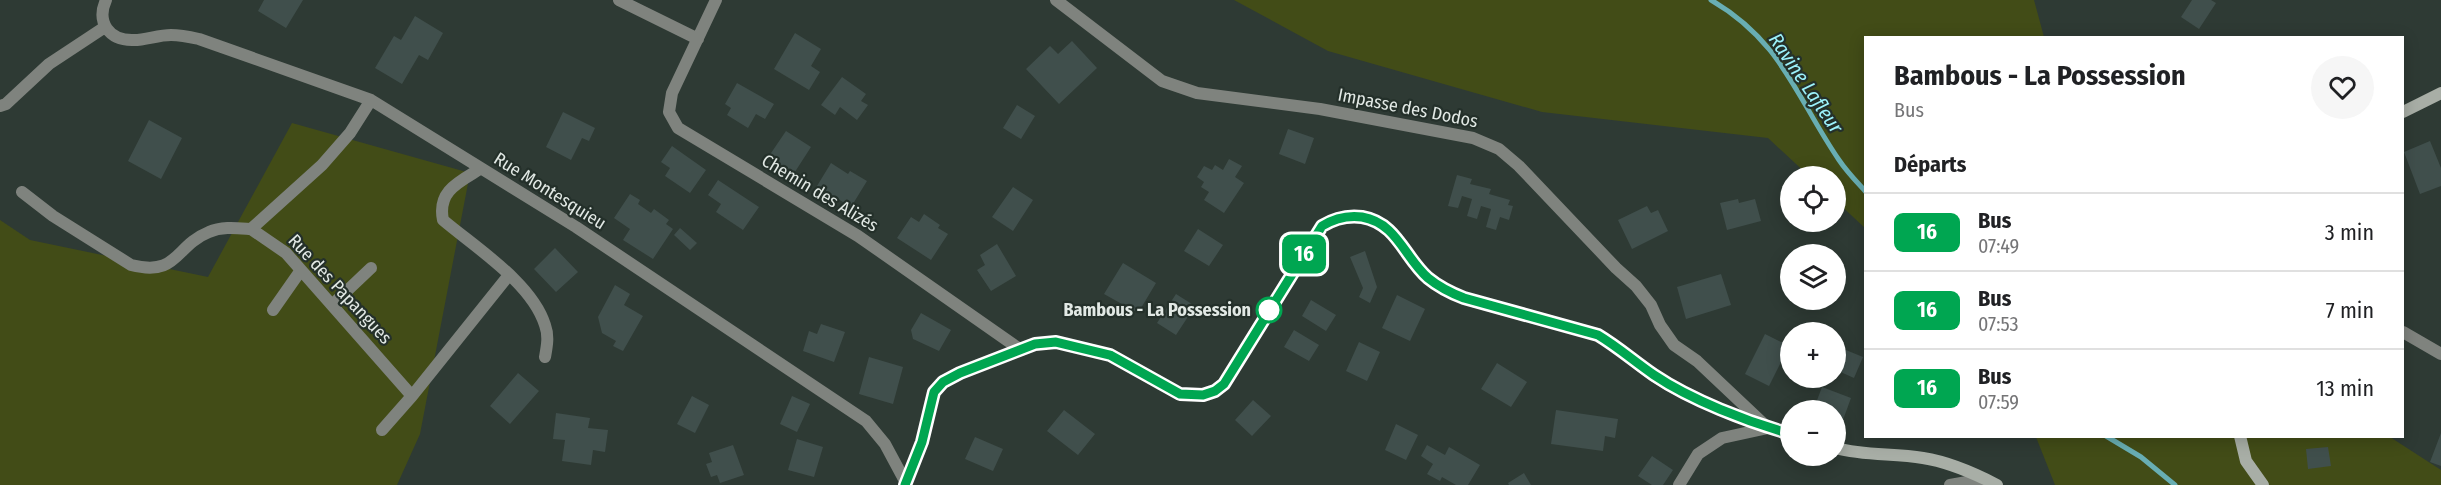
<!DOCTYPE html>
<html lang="fr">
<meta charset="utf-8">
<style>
body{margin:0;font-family:"Fira Sans Condensed",sans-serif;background:#f6f6f6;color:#202124;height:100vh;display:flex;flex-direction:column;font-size:22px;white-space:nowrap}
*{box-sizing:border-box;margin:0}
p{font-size:20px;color:#757577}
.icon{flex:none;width:33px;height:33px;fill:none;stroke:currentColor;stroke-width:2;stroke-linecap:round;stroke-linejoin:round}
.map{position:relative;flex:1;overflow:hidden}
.drawer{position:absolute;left:1864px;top:36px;width:540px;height:402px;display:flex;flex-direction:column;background:#fff;border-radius:0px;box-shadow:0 3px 15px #0003}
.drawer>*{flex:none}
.badge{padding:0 12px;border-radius:9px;font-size:21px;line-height:39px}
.fabs{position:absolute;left:1780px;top:166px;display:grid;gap:12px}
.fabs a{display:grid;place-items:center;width:66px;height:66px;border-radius:50%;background:#fff;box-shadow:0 3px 15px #0003;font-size:30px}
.map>.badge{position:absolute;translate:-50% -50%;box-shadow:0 0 0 3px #fff}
h2{padding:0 30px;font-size:22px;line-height:54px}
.round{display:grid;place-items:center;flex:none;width:63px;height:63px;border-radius:32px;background:#f6f6f6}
.overview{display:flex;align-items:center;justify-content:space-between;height:102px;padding:0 30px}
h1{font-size:28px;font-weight:700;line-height:45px}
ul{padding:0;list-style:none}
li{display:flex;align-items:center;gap:18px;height:78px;padding:0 30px;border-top:2px solid #e0e0e0}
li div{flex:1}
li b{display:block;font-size:22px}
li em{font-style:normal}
li .badge{min-width:66px;font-weight:700;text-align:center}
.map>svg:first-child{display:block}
.green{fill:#424c17}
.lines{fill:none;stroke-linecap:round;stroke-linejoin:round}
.stream{stroke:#68aeb3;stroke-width:5}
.building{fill:#404f4c}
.street{stroke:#7f837e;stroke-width:12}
.secondary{stroke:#a8aea6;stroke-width:12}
.line-casing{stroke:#fff;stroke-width:14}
.line{stroke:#00a651;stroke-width:9}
.stop-dot{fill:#fff;stroke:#00a651;stroke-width:3}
.labels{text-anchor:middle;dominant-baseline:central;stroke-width:4.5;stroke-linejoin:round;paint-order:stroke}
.street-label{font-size:18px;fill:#e2e9e5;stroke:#24302a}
.stop-label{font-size:18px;font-weight:bold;fill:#e2e9e5;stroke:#24302a;text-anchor:end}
.water-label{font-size:20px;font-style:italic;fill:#9cf2fb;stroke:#24302a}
</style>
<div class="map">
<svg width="2441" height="485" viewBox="0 0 2441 485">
<rect width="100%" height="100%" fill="#2e3a34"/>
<!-- green -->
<path class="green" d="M1234,0H2034L2044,37L1866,38V229L1836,201V177H1810L1768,138L1542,112L1328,51Z
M292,123L470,173L420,434L397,485H0V220L30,240L208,277Z
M2036,437H2390L2441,470V485H2055Z"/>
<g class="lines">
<!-- stream -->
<path class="stream" d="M1711,0C1782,41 1796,97 1839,160C1847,172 1857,182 1866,192
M2106,436L2141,457L2175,485"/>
</g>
<!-- building -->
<path class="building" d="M264,0H303L286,28L258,11Z
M2192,0H2211L2216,3L2199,29L2181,17Z
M415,16L443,33L428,60L419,55L402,84L375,68L394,36L401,40Z
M795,33L821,49L811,66L820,72L809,90L774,69Z
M1072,41L1097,68L1059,104L1026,69L1050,46L1058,54Z
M842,77L866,94L861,101L868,105L857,120L840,107L835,115L821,105Z
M737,83L774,104L765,119L756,114L748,128L727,115L731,108L725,104Z
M1017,105L1035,116L1021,139L1003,128Z
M563,112L595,128L589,141L582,138L571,160L546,147Z
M149,120L182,138L161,179L128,161Z
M1288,129L1314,138L1305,164L1279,154Z
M786,131L811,147L791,178L773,166L777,160L769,156Z
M2430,141L2441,168V186L2420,194L2404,152Z
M672,146L706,170L690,193L665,176L670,168L661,162Z
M1229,159L1242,166L1235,177L1244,183L1224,213L1204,200L1209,192L1201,187L1204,182L1197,177L1204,166L1212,170L1215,165L1223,170Z
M831,163L848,174L850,171L867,181L851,207L817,186Z
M1457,175L1472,179L1470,184L1491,189L1489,194L1510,200L1508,205L1513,206L1509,220L1500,217L1496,230L1486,227L1491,209L1481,206L1477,219L1467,216L1472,199L1462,196L1458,208L1448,206Z
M718,180L759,207L743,230L716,212L721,204L708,195Z
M1013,187L1033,200L1013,231L992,217Z
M630,194L640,200L638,204L651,213L654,209L669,220L666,224L673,229L653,259L623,240L630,229L614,218Z
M1738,199L1739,203L1755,199L1761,221L1727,230L1720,203Z
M1647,206L1651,213L1658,210L1668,231L1632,249L1618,220Z
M924,214L940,225L938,228L948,234L931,260L897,238L911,217L919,222Z
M680,228L697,243L690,250L674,235Z
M1198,229L1223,245L1209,266L1184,251Z
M997,244L1016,276L991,291L977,270L985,265L980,255Z
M555,248L578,272L556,292L534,269Z
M1365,251L1377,287L1370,303L1359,297L1363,288L1350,257Z
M1123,263L1156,283L1138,313L1104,294Z
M1721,274L1731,305L1686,319L1677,287Z
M615,285L630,294L624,305L643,316L623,351L613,346L616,341L602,333L598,317Z
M1176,294L1195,306L1176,335L1157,323Z
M1397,295L1425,309L1410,341L1382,328Z
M1311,300L1336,315L1326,331L1302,316Z
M921,313L951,330L939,351L913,339L911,330Z
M821,324L845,332L834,362L803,351L809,331L817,334Z
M1294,330L1319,345L1309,361L1284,347Z
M1765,334L1789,346L1769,386L1745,374Z
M1359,342L1380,352L1367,381L1346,371Z
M1836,348L1840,350L1841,348L1863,357L1854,378L1836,370Z
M869,357L903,367L893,404L859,394Z
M1497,363L1527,382L1511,407L1481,389Z
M518,373L539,391L510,424L490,406Z
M1822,387L1851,398L1840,428L1836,426V411H1813Z
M692,396L709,405L695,433L677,424Z
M792,396L810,404L797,432L780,424Z
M1253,400L1271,416L1252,436L1235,420Z
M1064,410L1095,434L1078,455L1047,431Z
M1556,410L1618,419L1615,438L1605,436L1603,451L1551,444Z
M556,413L590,418L588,428L608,430L605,452L593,450L591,465L562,461L565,440L553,439Z
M1396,424L1418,435L1406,460L1385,450Z
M2441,433V466L2430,462Z
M975,437L1003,449L993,471L965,459Z
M797,439L823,447L814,477L788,470Z
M733,445L744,475L720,483L717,475L711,477L706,464L712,462L709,453Z
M1427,445L1445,455L1449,447L1480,465L1468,485H1456L1442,477L1440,481L1427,474L1433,464L1421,456Z
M2328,447L2331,466L2308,469L2306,449Z
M1652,456L1673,470L1663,485H1652L1638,476Z
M1524,473L1531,485H1509L1508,483Z"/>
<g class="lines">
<!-- street -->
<path class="street" d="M106,0C96,22 109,41 134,40C146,40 158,35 171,35C180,35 190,37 199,39L371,100L576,227L866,421L885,444L906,483
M619,0L698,39
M716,0L672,93L669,112L678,128L858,236L1021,350
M1056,0L1162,81L1197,93L1320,109L1473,138L1499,149L1519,166L1616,268L1636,286L1651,305L1660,325L1674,345L1697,361L1767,427
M371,100L350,133L322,165L251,229L286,253L412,396L509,275
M0,106L6,104L49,64L105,27
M480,169C459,182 437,191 443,220C476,248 532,283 545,325C549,336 547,346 545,357
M22,192L53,216L131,265C179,277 174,246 209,232C222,226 237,228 251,229
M333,304L371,268
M273,310L301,270
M2403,332L2441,354
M382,430L412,396
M1679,485L1698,454L1722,438L1768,428
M1950,485L1984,479"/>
<!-- secondary -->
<path class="secondary" d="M2403,112L2441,93
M2240,436L2246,461L2263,485
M1836,448C1864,456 1894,453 1923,458C1949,462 1974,473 1997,485
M905,485L922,442L934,392L943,382L960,373L1035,344L1056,342L1110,355L1180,394L1203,395L1215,391L1224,384L1322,226C1335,218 1347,215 1362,217C1397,223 1405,257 1428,278C1439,287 1451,293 1464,298L1598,335C1618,347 1635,362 1654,376C1691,400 1748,422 1791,434"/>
</g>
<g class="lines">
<!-- line casing -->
<g class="line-casing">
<path id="line" d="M905,485L922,442L934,392L943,382L960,373L1035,344L1056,342L1110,355L1180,394L1203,395L1215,391L1224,384L1322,226C1335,218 1347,215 1362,217C1397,223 1404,257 1428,278C1439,287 1451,293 1464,298L1598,335C1618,347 1635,362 1654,375C1691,400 1748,422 1791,434"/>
</g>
<!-- line -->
<use href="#line" class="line"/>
</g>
<!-- markers -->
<circle class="stop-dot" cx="1269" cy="310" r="12"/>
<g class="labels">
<!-- street labels -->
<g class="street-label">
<text transform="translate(1408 108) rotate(11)">Impasse des Dodos</text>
<text transform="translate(550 191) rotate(32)">Rue Montesquieu</text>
<text transform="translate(820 193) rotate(31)">Chemin des Alizés</text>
<text transform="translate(340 289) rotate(47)">Rue des Papangues</text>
</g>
<!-- stop labels -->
<g class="stop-label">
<text x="1251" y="310">Bambous - La Possession</text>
</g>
<!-- water labels -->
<g class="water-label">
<text transform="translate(1806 83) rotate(56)">Ravine Lafleur</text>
</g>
</g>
</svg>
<div class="fabs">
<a><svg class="icon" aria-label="locate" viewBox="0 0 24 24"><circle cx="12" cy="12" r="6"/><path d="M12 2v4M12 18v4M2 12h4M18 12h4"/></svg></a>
<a><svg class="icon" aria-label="layers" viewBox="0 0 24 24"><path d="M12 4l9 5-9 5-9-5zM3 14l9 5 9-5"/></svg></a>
<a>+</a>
<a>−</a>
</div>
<b class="badge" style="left:1304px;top:254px;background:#00a651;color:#fff">16</b>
<section class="drawer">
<div class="overview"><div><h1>Bambous - La Possession</h1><p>Bus</p></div><a class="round"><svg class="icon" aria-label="heart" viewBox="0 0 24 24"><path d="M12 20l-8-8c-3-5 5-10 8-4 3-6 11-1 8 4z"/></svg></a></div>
<h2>Départs</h2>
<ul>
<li><span class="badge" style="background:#00a651;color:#fff">16</span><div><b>Bus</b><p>07:49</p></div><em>3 min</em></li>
<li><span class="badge" style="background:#00a651;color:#fff">16</span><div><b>Bus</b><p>07:53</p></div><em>7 min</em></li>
<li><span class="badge" style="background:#00a651;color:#fff">16</span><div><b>Bus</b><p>07:59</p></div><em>13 min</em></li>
</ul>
</section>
</div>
